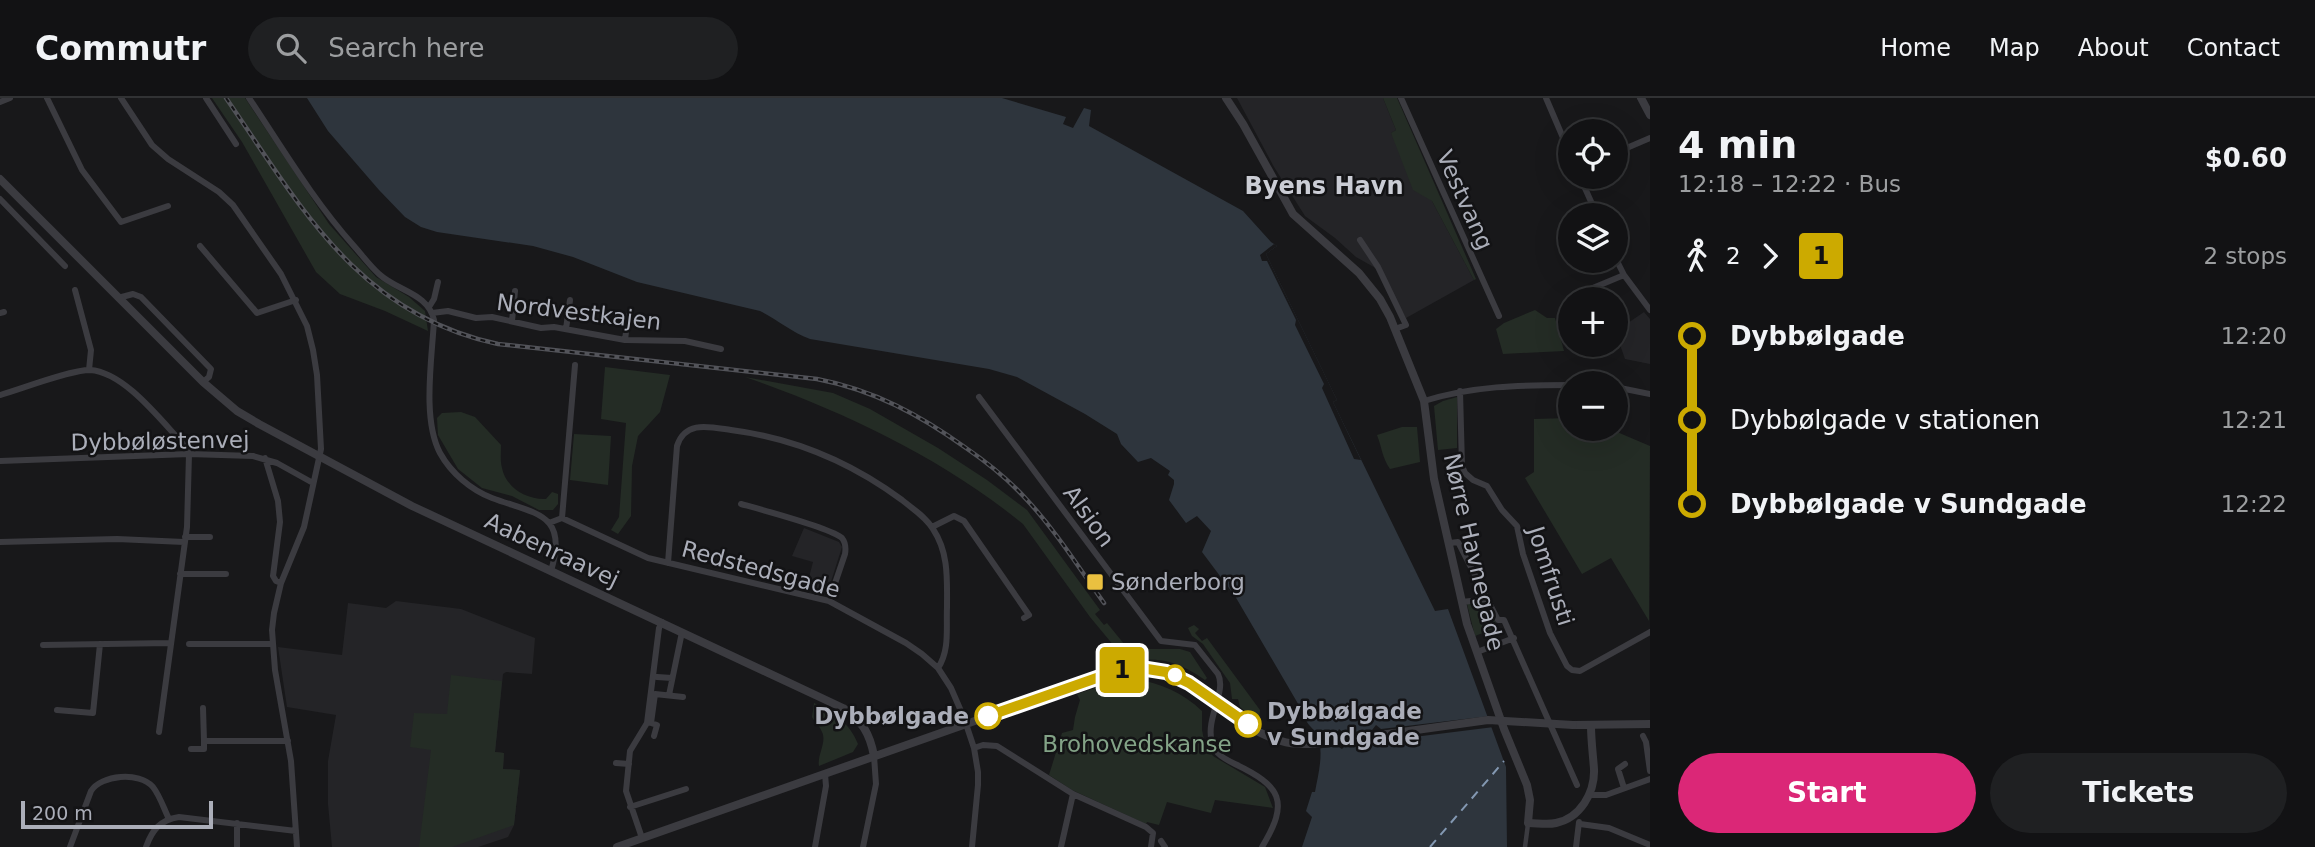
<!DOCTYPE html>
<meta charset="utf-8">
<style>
body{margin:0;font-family:"DejaVu Sans",sans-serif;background:#1f2022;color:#f1f3f6;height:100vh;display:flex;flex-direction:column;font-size:26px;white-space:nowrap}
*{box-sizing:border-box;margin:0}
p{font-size:23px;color:#9c9ea0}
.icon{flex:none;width:38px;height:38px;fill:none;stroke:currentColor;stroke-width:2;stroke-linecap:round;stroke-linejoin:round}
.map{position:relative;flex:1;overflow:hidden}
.panel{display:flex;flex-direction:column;background:#121214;width:665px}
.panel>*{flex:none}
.badge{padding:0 14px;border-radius:5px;font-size:24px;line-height:46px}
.controls{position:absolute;left:1558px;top:21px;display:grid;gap:14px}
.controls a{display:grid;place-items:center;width:70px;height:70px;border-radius:50%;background:#121214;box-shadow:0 7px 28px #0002,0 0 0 2px #313234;font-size:35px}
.scale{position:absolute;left:21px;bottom:18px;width:192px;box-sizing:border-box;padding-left:7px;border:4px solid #abaeb9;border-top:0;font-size:19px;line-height:24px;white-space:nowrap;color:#abaeb9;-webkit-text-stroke:5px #131315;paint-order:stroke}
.map>.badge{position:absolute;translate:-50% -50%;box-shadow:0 0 0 4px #fff}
.legs{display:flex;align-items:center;gap:10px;height:77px;padding:0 28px;font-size:23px}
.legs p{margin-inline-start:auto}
.summary{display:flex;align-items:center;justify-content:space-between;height:119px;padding:0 28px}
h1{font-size:38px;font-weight:600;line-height:52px}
.button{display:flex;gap:14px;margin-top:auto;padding:14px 28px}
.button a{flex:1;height:80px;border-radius:42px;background:#db2777;color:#fff;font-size:28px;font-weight:600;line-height:80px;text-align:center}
.button a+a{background:#1f2022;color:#f1f3f6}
ul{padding:0 28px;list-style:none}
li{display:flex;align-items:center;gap:24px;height:84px;font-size:26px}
li i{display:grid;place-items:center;width:10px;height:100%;margin:0 9px;background:currentColor}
li i::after{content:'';width:18px;height:18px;margin:-9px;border:5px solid;border-radius:50%;background:#121214}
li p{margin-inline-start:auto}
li:first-child i{background:linear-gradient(#0000 50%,currentColor 0)}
li:last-child i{background:linear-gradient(currentColor 50%,#0000 0)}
header{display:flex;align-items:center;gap:42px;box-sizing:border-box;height:98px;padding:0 35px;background:#121214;border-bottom:2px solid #313234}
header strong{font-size:33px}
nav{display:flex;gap:38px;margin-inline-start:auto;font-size:24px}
.search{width:490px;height:63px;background:#1f2022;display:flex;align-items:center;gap:18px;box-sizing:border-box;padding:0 24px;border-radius:38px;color:#9c9ea0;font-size:26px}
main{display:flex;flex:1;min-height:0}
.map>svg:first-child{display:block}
.built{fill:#242427}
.green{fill:#242c25}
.water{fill:#2e353d}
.pier{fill:#18181a}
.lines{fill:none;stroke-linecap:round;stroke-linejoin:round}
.ferry{stroke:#8398b2;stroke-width:2;stroke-dasharray:9 7;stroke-linecap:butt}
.pedestrian{stroke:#3b3b40;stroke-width:4.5}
.minor{stroke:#3b3b40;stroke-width:6}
.tertiary{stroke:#3b3b40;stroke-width:8}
.rail-casing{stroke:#525359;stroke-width:4.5}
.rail{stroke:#131315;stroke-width:2;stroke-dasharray:5;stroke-linecap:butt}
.tertiary-bridge{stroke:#3b3b40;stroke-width:8}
.line-1-casing{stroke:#fff;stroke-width:16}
.line-1{stroke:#ca0;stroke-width:10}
.poi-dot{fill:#eac040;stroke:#131315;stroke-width:2.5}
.stop-1-dot{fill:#fff;stroke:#ca0;stroke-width:3.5}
.labels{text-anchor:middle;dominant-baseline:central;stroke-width:5;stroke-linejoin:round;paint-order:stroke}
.street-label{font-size:23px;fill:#abaeb9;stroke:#131315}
.poi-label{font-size:23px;fill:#abaeb9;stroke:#131315;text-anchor:start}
.stop-label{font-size:23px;font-weight:bold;fill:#abaeb9;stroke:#131315;text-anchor:start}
.park-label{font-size:23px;fill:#83a387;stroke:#131315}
.neighbourhood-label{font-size:24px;font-weight:bold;fill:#cbcdd5;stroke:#131315}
</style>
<header>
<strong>Commutr</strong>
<div class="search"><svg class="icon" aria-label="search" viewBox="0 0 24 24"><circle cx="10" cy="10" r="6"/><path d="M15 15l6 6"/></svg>Search here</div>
<nav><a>Home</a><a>Map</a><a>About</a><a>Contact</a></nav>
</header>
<main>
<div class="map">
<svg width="1650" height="749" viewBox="0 0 1650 749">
<rect width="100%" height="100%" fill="#18181a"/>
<!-- built -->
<path class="built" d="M1237,0H1383L1396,32L1391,35L1432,103L1474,182L1406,220L1379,172L1356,159L1335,140L1305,118L1274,69Z
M1644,214L1650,221V266L1625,261L1619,244H1615V230L1625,227Z
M804,430L839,444L842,449L828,493L825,495L806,491L813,464L792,458Z
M396,503L461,511L535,540L532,576L506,574L503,576L495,654L504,655L503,671L520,672L514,727L508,739L478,749H332L328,706V663L336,617L287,609L278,549L342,557L348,505L386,510Z"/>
<!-- green -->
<path class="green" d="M212,0H245L329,126L376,179L409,199L425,213L428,233L385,213L340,196L316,174L242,44Z
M1383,0H1397L1476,181L1474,182L1432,103L1413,92L1391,35L1396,32Z
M1535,212L1547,220H1555L1564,253L1503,256L1496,231L1504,225Z
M605,269L670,277L660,314L638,338L632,368L631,418L618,436L611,432L619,419L626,325L601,321Z
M745,279L833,295L870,311L938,350L987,382L1027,412L1100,512L1095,516L1104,527L1107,525L1129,552L1124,560L1090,519L1023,426C942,360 843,313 745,279Z
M1457,299V350L1438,352L1434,308L1443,303Z
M461,314L475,319L501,347C501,354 500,363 502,370C506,390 527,402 546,401L552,394L558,396V406L553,412H539L512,398L482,390L458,371L438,337L437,320L442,315Z
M1570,320V331H1610L1650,348L1649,523L1611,460L1582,476L1525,380L1534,374V321Z
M1402,329H1417L1420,364L1390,371C1382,359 1382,350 1377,337Z
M574,336L611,338L608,387L570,382Z
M1486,503L1498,529L1475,538L1467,506Z
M1194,527L1199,531L1195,535L1202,543L1207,540L1260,612L1259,625L1240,609L1238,601H1232L1230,585L1203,546L1192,538L1188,530Z
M1135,551H1180L1190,554L1207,580L1205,582C1177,563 1161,559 1127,563Z
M451,577L502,583L495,654L504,655L503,671L520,672L514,727L452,749H419L431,652L410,649L414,615L447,616Z
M1135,581C1161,585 1183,595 1202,613V632L1205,647L1213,658L1265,689L1273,710L1215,702L1211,715L1167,704L1159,727L1147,724L1146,726L1072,692L1049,677L1062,635L1073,632L1075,619L1080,602L1077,596L1116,583Z
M814,605C835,616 849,624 858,646L853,654L819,668C817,657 827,644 822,634C820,628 815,625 812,619Z"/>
<!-- water -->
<path class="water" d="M307,0H1002L1066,19L1063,26L1073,30L1084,10L1091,12L1089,28L1243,113L1271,144L1277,148L1266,156L1337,302L1333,304L1435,513L1448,511L1506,669L1507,749H1302L1312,719L1306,713L1312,694H1315C1318,677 1324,656 1318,639C1314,629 1306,628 1304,616L1235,498L1202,454L1211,433L1197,418L1186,425L1169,402L1174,386V382L1168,377L1170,373L1151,360L1138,364L1121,346L1117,336L1085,316L1017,279L989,271L810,241C791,234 778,222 760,213L637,184L573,159L533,148L437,134L421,129L405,119L379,92L328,33Z"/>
<!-- pier -->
<path class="pier" d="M1274,146L1277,148L1266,156L1337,302L1333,304L1361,362L1354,361L1322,290L1324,286L1295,227L1296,222L1267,163H1262L1260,157Z
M1490,618L1494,629L1382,643L1380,646L1374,644L1346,647L1342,651L1337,648L1316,651L1315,639L1336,637L1339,631L1344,635L1372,632L1376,627L1381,631Z"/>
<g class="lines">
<!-- ferry -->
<path class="ferry" d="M1430,749L1504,663"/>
<!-- pedestrian -->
<path class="pedestrian" d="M1525,749L1528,726"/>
<!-- minor -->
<path class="minor" d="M47,0L82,72L121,124L168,108
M121,0L152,47L168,61L219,94L233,107L281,176L307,228L313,252L317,277L321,351L304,429L281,485L274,515L272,532L275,572L291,663L297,749
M206,0L236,46
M249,0C283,51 313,102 354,148C362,157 370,168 379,176C397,193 428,195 434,222C432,261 422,321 440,355C451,375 471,392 492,400C534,416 569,414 551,473
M1401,0L1499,218
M1546,0L1570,56
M0,4L10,0
M1615,55L1650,40
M1580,79L1597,117
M0,101L65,168
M1360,142L1378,169L1406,227L1395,231
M200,148L257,215L296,202
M1615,159L1624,177L1650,212
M75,192L91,252L89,272
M1576,197L1624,177
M118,200L133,196L141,199L211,271L209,279L203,284
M429,209L434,201L438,184
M0,215L4,214
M432,215L448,213L476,220L492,219L541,230L554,229L625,242L685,243L721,251
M512,223L515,193
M566,231L570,202
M625,242L628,218
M1615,289L1650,296
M1460,293L1462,368L1465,375L1473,382L1487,388L1502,412L1517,428L1523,456L1550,535L1567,568L1572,572L1580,573L1650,534
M0,297C21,291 70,272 90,272C125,274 162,324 186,349L189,356L187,429L159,634
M979,299L1161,543L1195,547L1218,576C1227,594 1205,620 1212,645C1215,656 1225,661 1235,666C1281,688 1290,703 1262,749
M1424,303C1472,288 1520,287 1570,287
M265,360L278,403L280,424L273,478L276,483L281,485
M0,363L189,356L253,358L277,365L313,385
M741,406C759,411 831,430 842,440C846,445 846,450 845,456L829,503
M562,420L575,267
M549,425L562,420L648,460L829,503L906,545L922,556L938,570L951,590L964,620L974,650L978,674V687L972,749
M932,429L954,418L964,423L1029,517L1024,520
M185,439H210
M0,444L117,441L184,444
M1450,445L1458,444L1498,522H1504L1577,687
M668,465L677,348C685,322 710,329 731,332C793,340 852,365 902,402C913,411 926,419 933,431C949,455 947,482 947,509C946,530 950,552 938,570
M180,476H226
M1462,504L1488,501
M189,546H273
M43,547L170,545
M1477,554L1514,540
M657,579L672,580
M669,597L682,534
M203,610L204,643
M57,612L93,615L100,546
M654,638L657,627L651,625L655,596L683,599
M1643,638L1646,644L1650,673
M974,650L983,647L997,648L1073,696L1146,729L1153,735L1151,749
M191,651H204V643H288
M616,665L629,666
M1624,690L1618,671L1625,666
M1590,697H1606L1650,681
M630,709L686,691
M237,725V749
M1580,726L1609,730L1650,747
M642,740L626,693L630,653L647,625L659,530L662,524
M1161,743L1165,749
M70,749L91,693C101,677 139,673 153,689C160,698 164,711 169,721
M146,749C152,732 160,722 179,719L296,733
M815,749L826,688L825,676
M863,749L876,686L874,658
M1061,749L1073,696
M1576,749L1579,724"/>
<!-- tertiary -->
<path class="tertiary" d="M1226,0L1243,26L1293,116L1359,175L1380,201L1390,219L1424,303L1434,381L1467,526L1504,631L1527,687L1530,702L1528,725C1537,725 1547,727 1556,725C1580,720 1595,695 1594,671C1593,657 1591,642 1591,627
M1641,0L1650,17
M0,81L203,284L237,313L259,326L412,408L843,610C862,622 870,636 874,658
M1573,627L1650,626
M617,749L1111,575C1198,554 1212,623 1281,643C1306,651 1346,641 1373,638"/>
<!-- rail casing -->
<g class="rail-casing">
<path id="rail" d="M226,0C301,109 358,216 498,246L817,281C874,292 920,317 966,350C988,365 1009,382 1027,402C1056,433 1079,470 1104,505"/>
</g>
<!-- rail -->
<use href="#rail" class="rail"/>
<!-- tertiary-bridge -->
<path class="tertiary-bridge" d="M1373,638L1488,622L1573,627"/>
</g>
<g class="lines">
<!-- line-1 casing -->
<g class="line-1-casing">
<path id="line-1" d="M988,618L1111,575L1141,570L1166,574L1189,585L1248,626"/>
</g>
<!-- line-1 -->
<use href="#line-1" class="line-1"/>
</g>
<!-- markers -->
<rect class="poi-dot" x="1086" y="475" width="18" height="18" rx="3.5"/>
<g class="stop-1-dot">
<circle cx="1175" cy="577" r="9"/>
<circle cx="988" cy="618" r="12"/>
<circle cx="1248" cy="626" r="12"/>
</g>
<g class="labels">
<!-- street labels -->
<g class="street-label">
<text transform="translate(1465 102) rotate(66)">Vestvang</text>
<text transform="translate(579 214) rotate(7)">Nordvestkajen</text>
<text transform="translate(160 343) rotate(-1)">Dybbøløstenvej</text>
<text transform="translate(1089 418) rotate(54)">Alsion</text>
<text transform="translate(552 452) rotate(25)">Aabenraavej</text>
<text transform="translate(1474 454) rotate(77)">Nørre Havnegade</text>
<text transform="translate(761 471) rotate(15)">Redstedsgade</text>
<text transform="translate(1551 478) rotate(72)">Jomfrusti</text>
</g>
<!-- poi labels -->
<g class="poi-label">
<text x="1111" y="484">Sønderborg</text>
</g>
<!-- stop labels -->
<g class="stop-label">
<text x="1267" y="613">Dybbølgade<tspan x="1267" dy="26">v Sundgade</tspan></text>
<text x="969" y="618" text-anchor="end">Dybbølgade</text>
</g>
<!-- park labels -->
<g class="park-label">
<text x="1137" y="646">Brohovedskanse</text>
</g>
<!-- neighbourhood labels -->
<g class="neighbourhood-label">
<text x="1324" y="88">Byens Havn</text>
</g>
</g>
</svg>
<div class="controls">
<a><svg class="icon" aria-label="locate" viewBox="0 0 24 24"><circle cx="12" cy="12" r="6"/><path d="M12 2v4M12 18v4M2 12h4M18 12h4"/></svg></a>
<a><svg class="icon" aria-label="layers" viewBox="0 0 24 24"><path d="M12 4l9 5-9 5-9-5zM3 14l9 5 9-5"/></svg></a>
<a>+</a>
<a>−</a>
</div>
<div class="scale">200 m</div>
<b class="badge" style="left:1122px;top:572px;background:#ca0;color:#111">1</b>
</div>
<section class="panel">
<div class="summary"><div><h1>4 min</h1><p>12:18 – 12:22 · Bus</p></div><b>$0.60</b></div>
<div class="legs"><svg class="icon" aria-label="walk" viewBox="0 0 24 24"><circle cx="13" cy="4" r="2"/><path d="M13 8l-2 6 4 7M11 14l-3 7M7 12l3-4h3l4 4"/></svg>2<svg class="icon" aria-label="forward" viewBox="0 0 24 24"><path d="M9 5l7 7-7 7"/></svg><b class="badge" style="background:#ca0;color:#111">1</b><p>2 stops</p></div>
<ul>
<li><i style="color:#ca0"></i><b>Dybbølgade</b><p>12:20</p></li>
<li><i style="color:#ca0"></i><span>Dybbølgade v stationen</span><p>12:21</p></li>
<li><i style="color:#ca0"></i><b>Dybbølgade v Sundgade</b><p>12:22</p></li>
</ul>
<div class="button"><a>Start</a><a>Tickets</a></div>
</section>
</main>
